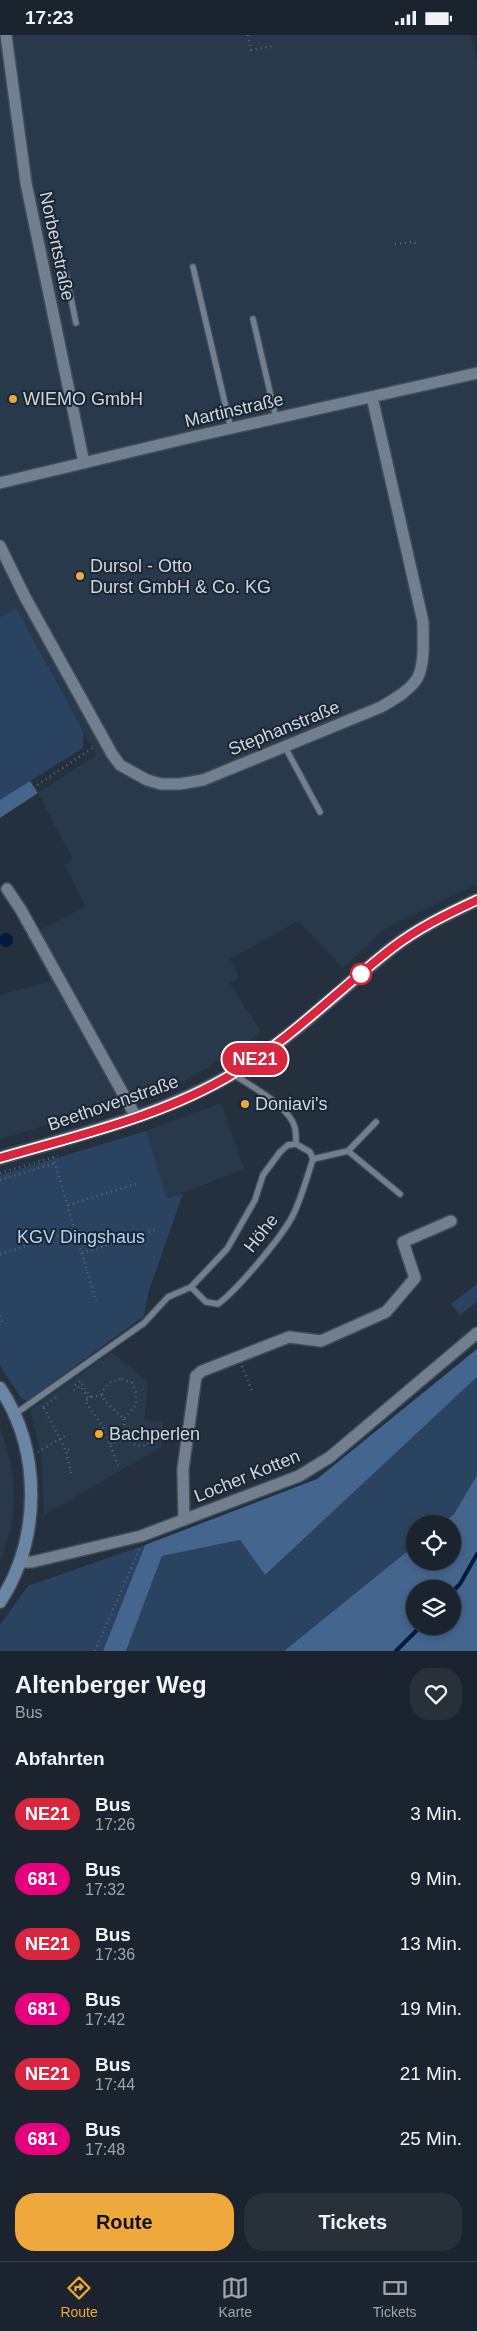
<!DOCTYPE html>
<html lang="de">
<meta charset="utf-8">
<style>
body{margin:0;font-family:Helvetica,sans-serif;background:#28303a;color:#f1f3f6;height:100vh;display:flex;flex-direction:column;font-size:19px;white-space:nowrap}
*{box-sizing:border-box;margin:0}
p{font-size:16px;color:#a0a4aa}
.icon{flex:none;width:28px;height:28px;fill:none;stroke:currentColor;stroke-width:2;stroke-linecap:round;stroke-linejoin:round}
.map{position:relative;height:1616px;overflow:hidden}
.drawer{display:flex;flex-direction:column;background:#1b242e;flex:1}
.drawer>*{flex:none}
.badge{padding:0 10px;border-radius:16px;font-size:18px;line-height:32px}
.tools{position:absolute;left:406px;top:1480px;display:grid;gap:10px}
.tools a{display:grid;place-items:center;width:55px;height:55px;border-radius:50%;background:#1b242e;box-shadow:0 2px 8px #0003,0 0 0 1px #39414a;font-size:25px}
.map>.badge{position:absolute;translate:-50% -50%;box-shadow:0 0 0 2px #fff}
h2{padding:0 15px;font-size:19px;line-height:45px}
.round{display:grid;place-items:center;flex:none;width:52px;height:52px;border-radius:20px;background:#28303a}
.summary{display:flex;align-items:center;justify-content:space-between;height:85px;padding:0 15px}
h1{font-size:24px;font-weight:700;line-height:38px}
.cta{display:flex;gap:10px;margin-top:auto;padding:10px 15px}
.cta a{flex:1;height:58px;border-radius:20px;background:#eea83c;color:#111;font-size:20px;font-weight:700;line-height:58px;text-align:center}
.cta a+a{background:#28303a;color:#f1f3f6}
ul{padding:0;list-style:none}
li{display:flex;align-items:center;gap:15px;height:65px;padding:0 15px}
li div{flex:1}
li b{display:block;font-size:19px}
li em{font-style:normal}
li .badge{min-width:55px;font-weight:700;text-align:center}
.status{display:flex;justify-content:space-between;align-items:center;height:35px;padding:0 25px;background:#1b242e;direction:ltr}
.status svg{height:14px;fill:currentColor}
.menu{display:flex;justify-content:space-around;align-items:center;height:70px;border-top:1px solid #39414a;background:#1b242e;font-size:14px;color:#a0a4aa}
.menu a{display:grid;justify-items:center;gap:2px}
.menu .active{color:#eea83c}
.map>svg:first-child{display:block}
.built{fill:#29394c}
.green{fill:#2a4360}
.forest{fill:#44658d;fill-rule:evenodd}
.water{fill:#001b3d}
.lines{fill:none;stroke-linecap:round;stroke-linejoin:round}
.stream{stroke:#001b3d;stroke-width:4}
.lane-casing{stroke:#434d58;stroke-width:8}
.street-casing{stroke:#434d58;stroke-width:14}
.secondary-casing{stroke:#434d58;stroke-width:15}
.path{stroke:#5c6772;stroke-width:2.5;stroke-dasharray:1 4;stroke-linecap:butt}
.lane{stroke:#727f8f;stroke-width:5.5}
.street{stroke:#727f8f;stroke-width:11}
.secondary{stroke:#6b85a5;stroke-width:12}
.line-casing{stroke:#fff;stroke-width:11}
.line{stroke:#d7263d;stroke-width:8}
.poi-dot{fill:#eea83c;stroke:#1b2633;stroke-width:2}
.stop-dot{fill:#fff;stroke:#d7263d;stroke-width:2.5}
.labels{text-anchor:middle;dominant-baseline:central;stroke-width:4;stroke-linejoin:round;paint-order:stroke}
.street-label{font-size:18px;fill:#ced5de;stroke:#1b2633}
.poi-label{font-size:18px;fill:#ced5de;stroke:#1b2633;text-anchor:start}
.park-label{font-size:18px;fill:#b3d2f8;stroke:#1b2633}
</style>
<div class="status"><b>17:23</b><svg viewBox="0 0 49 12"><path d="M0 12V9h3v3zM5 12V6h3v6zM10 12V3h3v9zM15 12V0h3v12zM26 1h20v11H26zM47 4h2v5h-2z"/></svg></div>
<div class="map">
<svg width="477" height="1616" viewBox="0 0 477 1616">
<rect width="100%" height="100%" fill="#24303d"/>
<!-- built -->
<path class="built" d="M0,0H471L477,29V849L386,893L343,933L298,886L230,924L239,942L230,948L261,997L242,1011L184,1046L147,1060L0,1104V960L51,946L27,902L86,871L65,831L73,825L38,758L96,720L16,574L0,582Z
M221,1068L244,1134L167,1164L146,1096Z
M111,1317L148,1347L144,1385L163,1387L161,1412L44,1480L41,1420L30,1375Z
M0,1393L9,1421L13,1445L14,1467L11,1492L0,1528Z"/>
<!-- green -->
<path class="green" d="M16,573L83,696V713L0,765V582Z
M146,1096L167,1163L183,1159L149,1255L144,1281L27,1366L21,1363L0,1331V1140Z
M477,1249V1267L460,1280L451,1269Z
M477,1342V1440L454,1479L442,1489H415V1510L284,1616H126L162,1521L240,1505L265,1540Z
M145,1510L103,1616H0V1590L28,1551Z"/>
<!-- forest -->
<path class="forest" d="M30,746L38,758L0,783V765Z
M477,1314V1342L265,1540L240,1505L162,1521L126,1616H103L145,1510L317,1444Z
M477,1440V1616H284L415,1510V1526H452V1489H442L454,1479ZM415,1554H452V1591H415Z"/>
<!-- water -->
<path class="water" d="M-1 905a7 7 0 1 1 14 0a7 7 0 1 1-14 0Z"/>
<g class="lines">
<!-- stream -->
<path class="stream" d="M452,1557L460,1549L477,1519
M396,1616L421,1591"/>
<!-- lane casing -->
<g class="lane-casing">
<path id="lane" d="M193,232L231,394
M66,239L76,288
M253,284L276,383
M285,712L320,777
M233,1039C250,1051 290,1071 295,1093C296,1098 296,1104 296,1109
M348,1116L400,1159
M313,1124L348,1116L376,1087
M15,1379L144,1288L168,1262L191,1252L227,1214L255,1165L263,1140L280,1117L288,1110L296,1109L310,1117L313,1124C307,1142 302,1161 294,1178C284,1200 237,1255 218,1269L206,1267L191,1252"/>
</g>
<!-- street casing -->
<g class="street-casing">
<path id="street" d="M6,0L26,148L84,428
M0,448L192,402L477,338
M0,511L25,562L112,719L120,730L147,745L161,749H180L203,745L381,672C393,665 411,655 418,642C425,627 423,603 423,587L372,362
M7,854L21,875L136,1082
M184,1485L183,1434L196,1341L202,1336L289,1302L321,1306L386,1277L415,1243L403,1207L451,1186
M19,1527H32L141,1501L299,1441L330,1422L477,1298"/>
</g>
<!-- secondary casing -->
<g class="secondary-casing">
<path id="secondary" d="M0,1123C85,1098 176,1077 250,1028C301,994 344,951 392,913C418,893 447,879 477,865
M0,1353C42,1416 41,1504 0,1567"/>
</g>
<!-- path -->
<path class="path" d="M248,0L251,15L272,11
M395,209L411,207L416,208
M0,775L94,712
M53,1122L96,1266
M0,1138L58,1121
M0,1145L55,1128
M68,1170L139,1148
M82,1218L155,1195
M0,1219L75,1196
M0,1281L3,1290
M242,1331L252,1356
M122,1344L132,1348L136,1358V1370L124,1384L105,1366L102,1360C105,1349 111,1345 122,1344Z
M75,1350L80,1346L91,1362L85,1366L103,1392L118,1430
M74,1355L80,1351L88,1363
M91,1362L102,1360
M43,1372L58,1361
M44,1373L66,1416
M124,1384L125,1403L137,1411L147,1410L153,1397L150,1393
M110,1409L125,1403
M38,1417L66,1400
M71,1438L66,1416L72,1413
M452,1491L477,1458
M95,1616L140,1513
M327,1616L361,1573L415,1526"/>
<!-- lane -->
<use href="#lane" class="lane"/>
<!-- street -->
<use href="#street" class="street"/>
<!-- secondary -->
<use href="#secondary" class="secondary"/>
</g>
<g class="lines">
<!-- line casing -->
<g class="line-casing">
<path id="line" d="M0,1123C79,1100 164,1081 234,1038C292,1003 339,954 392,913C418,893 447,879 477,865"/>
</g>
<!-- line -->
<use href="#line" class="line"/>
</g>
<!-- markers -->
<g class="poi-dot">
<circle cx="13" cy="364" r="5"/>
<circle cx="80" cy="541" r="5"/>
<circle cx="245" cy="1069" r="5"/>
<circle cx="99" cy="1399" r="5"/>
</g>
<circle class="stop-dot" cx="361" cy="939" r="10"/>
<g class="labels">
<!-- street labels -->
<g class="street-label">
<text transform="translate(57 211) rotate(78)">Norbertstraße</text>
<text transform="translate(234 375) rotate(-13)">Martinstraße</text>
<text transform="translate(284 693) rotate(-22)">Stephanstraße</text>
<text transform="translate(113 1068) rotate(-19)">Beethovenstraße</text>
<text transform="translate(261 1198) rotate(-52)">Höhe</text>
<text transform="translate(247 1441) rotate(-22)">Locher Kotten</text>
</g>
<!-- poi labels -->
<g class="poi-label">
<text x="23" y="364">WIEMO GmbH</text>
<text x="90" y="531">Dursol - Otto<tspan x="90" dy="21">Durst GmbH &amp; Co. KG</tspan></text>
<text x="255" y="1069">Doniavi's</text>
<text x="109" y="1399">Bachperlen</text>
</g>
<!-- park labels -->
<g class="park-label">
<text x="81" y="1202">KGV Dingshaus</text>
</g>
</g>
</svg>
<div class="tools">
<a><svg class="icon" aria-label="locate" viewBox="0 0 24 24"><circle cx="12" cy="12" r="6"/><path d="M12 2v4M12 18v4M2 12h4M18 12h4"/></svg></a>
<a><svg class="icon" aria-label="layers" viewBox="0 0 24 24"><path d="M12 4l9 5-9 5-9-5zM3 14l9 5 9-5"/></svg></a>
</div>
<b class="badge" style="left:255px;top:1024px;background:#d7263d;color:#fff">NE21</b>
</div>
<section class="drawer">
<div class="summary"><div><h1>Altenberger Weg</h1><p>Bus</p></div><a class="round"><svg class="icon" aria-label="heart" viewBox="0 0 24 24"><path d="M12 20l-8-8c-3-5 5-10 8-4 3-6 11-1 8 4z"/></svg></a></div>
<h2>Abfahrten</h2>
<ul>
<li><span class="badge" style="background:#d7263d;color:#fff">NE21</span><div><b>Bus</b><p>17:26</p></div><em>3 Min.</em></li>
<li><span class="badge" style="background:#e6007e;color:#fff">681</span><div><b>Bus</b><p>17:32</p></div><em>9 Min.</em></li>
<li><span class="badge" style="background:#d7263d;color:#fff">NE21</span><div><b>Bus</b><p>17:36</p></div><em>13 Min.</em></li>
<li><span class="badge" style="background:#e6007e;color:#fff">681</span><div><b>Bus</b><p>17:42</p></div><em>19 Min.</em></li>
<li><span class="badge" style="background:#d7263d;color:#fff">NE21</span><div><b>Bus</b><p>17:44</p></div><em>21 Min.</em></li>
<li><span class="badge" style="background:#e6007e;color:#fff">681</span><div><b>Bus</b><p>17:48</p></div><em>25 Min.</em></li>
</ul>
<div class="cta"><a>Route</a><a>Tickets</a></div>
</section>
<nav class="menu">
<a class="active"><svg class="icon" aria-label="directions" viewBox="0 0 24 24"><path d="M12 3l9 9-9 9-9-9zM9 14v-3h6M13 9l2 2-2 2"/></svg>Route</a>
<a><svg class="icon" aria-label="map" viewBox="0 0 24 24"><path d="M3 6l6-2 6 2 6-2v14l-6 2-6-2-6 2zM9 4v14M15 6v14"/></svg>Karte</a>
<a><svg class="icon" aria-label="tickets" viewBox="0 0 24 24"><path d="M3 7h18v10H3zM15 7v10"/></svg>Tickets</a>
</nav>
